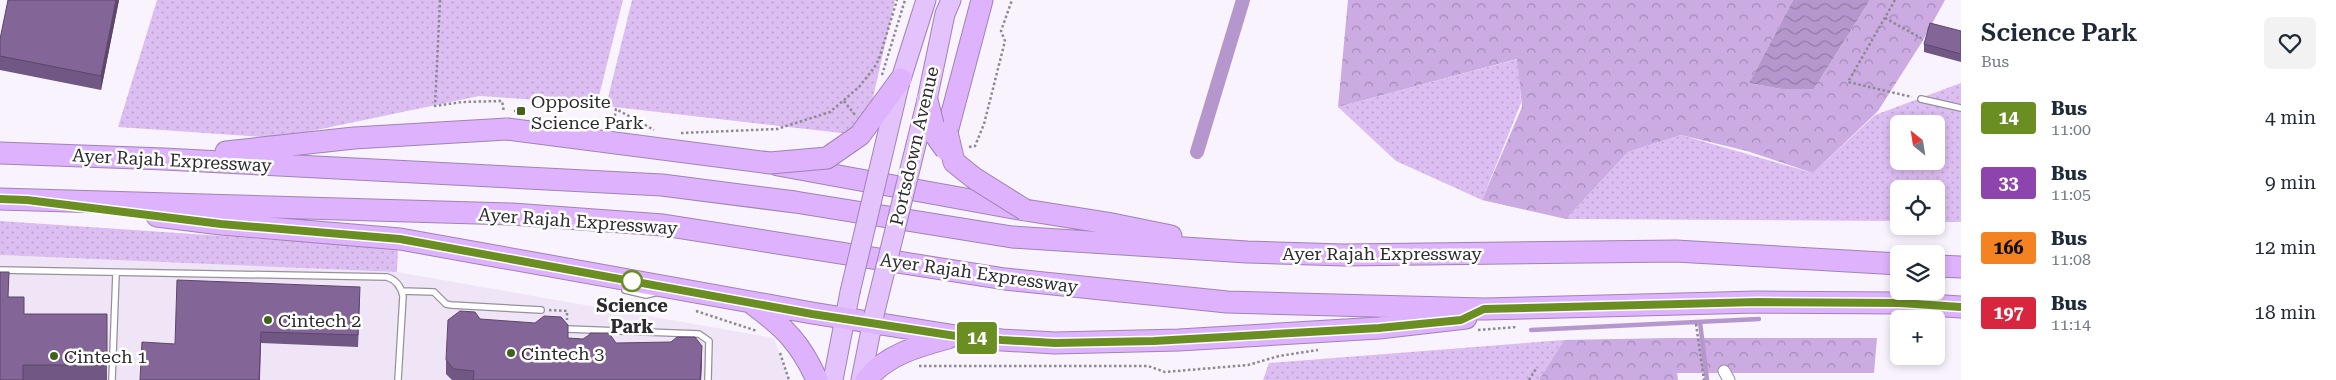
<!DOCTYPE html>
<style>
body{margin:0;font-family:"Roboto Serif",serif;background:#f2f2f3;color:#1f2937;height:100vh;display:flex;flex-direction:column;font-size:19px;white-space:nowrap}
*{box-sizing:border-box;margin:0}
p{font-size:16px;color:#747a83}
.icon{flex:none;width:28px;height:28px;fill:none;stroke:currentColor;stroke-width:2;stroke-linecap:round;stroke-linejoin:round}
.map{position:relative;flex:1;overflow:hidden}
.side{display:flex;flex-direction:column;background:#fff;width:375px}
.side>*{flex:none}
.badge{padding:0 10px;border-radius:4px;font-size:18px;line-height:32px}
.needle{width:32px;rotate:330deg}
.fabs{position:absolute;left:1890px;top:115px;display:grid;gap:10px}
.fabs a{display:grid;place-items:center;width:55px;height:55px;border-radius:8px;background:#fff;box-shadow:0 2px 8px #0003;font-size:25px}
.map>.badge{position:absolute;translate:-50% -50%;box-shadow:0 0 0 2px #fff}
.round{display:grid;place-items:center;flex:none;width:52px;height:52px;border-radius:8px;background:#f2f2f3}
.head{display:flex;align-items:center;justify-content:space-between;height:85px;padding:0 20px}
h1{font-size:24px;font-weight:600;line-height:38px}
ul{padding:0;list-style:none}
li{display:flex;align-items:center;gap:15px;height:65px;padding:0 20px}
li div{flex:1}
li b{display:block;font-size:19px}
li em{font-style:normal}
li .badge{min-width:55px;font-weight:700;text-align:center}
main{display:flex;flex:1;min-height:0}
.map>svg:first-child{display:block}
.built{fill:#efe5f7}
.grass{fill:url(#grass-dots);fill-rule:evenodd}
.forest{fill:url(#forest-crowns)}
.water{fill:url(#water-waves)}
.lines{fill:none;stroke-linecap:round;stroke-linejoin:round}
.stream{stroke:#b697cd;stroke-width:4.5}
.canal{stroke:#b697cd;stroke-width:14}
.service-casing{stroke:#97919c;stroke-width:8}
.minor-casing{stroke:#97919c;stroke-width:13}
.trunk-casing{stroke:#a083b4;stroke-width:21}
.motorway-casing{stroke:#a083b4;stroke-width:23}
.path{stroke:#8d8990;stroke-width:2.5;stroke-dasharray:2.5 2.5;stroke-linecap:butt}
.service{stroke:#fff;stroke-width:5.5}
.minor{stroke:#fff;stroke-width:11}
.trunk{stroke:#e4c2fc;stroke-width:19}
.motorway{stroke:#deb2fc;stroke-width:21}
.trunk-bridge-casing{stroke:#a083b4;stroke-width:21;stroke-linecap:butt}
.motorway-bridge-casing{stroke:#a083b4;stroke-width:23;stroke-linecap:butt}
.trunk-bridge{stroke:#e4c2fc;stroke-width:19}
.motorway-bridge{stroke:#deb2fc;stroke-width:21}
.wall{fill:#715783}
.shaded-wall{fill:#5c476a}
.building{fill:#836598;stroke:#5c476a}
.line-casing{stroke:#fff;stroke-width:11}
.line{stroke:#6b8e23;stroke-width:8}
.poi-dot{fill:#416219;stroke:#fff;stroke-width:2}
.stop-dot{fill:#fff;stroke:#6b8e23;stroke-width:2.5}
.labels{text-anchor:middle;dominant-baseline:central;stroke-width:5;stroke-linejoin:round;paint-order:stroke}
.poi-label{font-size:18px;fill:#2d2b2f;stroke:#fff;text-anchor:start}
.street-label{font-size:18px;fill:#2d2b2f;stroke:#fff}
.stop-label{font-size:18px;font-weight:bold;fill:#2d2b2f;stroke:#fff}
</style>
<main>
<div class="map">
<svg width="1961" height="380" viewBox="0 0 1961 380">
<defs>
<pattern id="grass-dots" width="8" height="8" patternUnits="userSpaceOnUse" patternTransform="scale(1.25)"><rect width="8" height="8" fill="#dcbef2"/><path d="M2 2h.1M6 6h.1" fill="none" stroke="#bda3d0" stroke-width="1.8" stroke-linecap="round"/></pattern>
<pattern id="forest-crowns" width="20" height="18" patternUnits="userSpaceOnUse" patternTransform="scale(1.25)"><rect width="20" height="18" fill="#cbabe2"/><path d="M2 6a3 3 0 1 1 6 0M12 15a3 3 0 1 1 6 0" fill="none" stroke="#a58bb8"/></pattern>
<pattern id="water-waves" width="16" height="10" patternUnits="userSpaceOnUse" patternTransform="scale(1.25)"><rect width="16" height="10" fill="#b697cd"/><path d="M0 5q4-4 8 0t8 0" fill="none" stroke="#947ba7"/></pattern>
</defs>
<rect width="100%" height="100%" fill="#f9f3fe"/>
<!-- built -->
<path class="built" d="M0,255L397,272L774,338L788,380H0Z"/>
<!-- grass -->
<path class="grass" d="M157,0H623L597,104L479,96L278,138L118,127Z
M632,0H895L870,111L850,134L606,106Z
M1518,59L1521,103L1482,200L1396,161L1338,107Z
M1961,83V222H1936V189H1899V221L1566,219L1628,152L1681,135L1813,173L1875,115ZM1899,124H1936V161H1899Z
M0,221L398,248L397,272L0,255Z
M1564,340L1539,380H1263L1269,363Z"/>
<!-- forest -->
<path class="forest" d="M1348,0H1793L1749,83L1781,89H1814L1870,0H1945L1922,42L1878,111L1813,173L1747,151L1681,135L1628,152L1566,219L1482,200L1522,107L1517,59L1338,107Z
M1671,338H1877L1874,373H1677L1678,380H1539L1564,340Z"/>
<!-- water -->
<path class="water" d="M1793,0H1870L1814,89H1781L1749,83Z"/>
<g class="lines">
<!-- stream -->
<path class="stream" d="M1700,322L1707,380
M1531,330L1759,319"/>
<!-- canal -->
<path class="canal" d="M1197,152L1243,0"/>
<!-- service casing -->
<g class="service-casing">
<path id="service" d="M1921,99L1961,108
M0,270L387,277C397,280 401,287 403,296L398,380
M625,290L646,295L654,293
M402,291L434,292L446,304L451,305L541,310
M567,329L699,334L709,341L708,380
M112,380L116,274"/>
</g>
<!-- minor casing -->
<g class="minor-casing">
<path id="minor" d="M1724,371L1729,380"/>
</g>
<!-- trunk casing -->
<g class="trunk-casing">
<path id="trunk" d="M901,79L926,0
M927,100L945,14L951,0
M833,380L850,292
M861,380L874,315"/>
</g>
<!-- motorway casing -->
<g class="motorway-casing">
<path id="motorway" d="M947,132L982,0
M226,152L354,138L507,129
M0,153L164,159L662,185L795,202L1012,237L1247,252L1344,255L1676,251L1899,264
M778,165L1025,210L1107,223L1171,236
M0,199L512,214L663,225L1005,279L1227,302L1484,309L1757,302L1900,303L1961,307
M157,216L221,224L400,239L812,313L956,336L1002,340L1055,343L1179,340L1379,328L1466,318
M1936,266L1961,267
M754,305C785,328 801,344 817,380
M866,380C886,355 918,346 948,338"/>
</g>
<!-- path -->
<path class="path" d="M440,0L435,106L462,102L502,101L504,112
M1895,0L1848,82L1912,97
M1885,18L1921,38
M882,75L905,0
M844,101L855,115
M514,111H521
M614,121L616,109L654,130
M681,133L777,129L830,112L859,87L874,68L879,59L897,0
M969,147L975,146L984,124L1005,41L1001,31L1012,0
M549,310L567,311V320
M696,311L757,331
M1696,324L1704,380
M1478,330L1517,327
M780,353L789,380
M919,366H1148L1165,372L1248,365L1279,356L1318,350
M1529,380L1537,367"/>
<!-- service -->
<use href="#service" class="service"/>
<!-- minor -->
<use href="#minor" class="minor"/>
<!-- trunk -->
<use href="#trunk" class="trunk"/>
<!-- motorway -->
<use href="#motorway" class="motorway"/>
<!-- trunk-bridge casing -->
<g class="trunk-bridge-casing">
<path id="trunk-bridge" d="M850,292L900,81
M874,315L927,100"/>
</g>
<!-- motorway-bridge casing -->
<g class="motorway-bridge-casing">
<path id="motorway-bridge" d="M927,100L936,136L946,150
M507,129L770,163L827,158L860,135L901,79
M947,132L954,162L974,178L1025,210"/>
</g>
<!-- trunk-bridge -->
<use href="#trunk-bridge" class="trunk-bridge"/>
<!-- motorway-bridge -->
<use href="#motorway-bridge" class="motorway-bridge"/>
</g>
<!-- wall -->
<path class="wall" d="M119,0L101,90L0,70V39Z
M1961,31V62L1924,52V44Z
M9,297L24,314H107V380H0Z
M360,298L358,347L261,343L260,380H140L175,344Z
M480,319L568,338L616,343L702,360L701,380H452L446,374V360Z"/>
<!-- shaded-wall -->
<path class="shaded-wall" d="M116,0H119L101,90V76Z
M702,346V360L701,380H700Z"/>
<!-- building -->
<path class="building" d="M8,0H116L101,76L0,56V39Z
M1930,23L1961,31V54L1924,44Z
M0,272H9L8,297H24V314H107V365H23V380H0Z
M177,280L360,287L358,335L261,332L259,380H140L142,342L175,344Z
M460,311L475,312L480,319L535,323L544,316L561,317L568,325V338L583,339L589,335L590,333H609L616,343L671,342L677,337H695L702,346L700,380H473L474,371L454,369L446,360L448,320Z"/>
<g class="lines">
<!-- line casing -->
<g class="line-casing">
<path id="line" d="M0,199L27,200L221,224L400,239L812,314L956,336L1002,340L1055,343L1154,341L1379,328L1461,320L1484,309L1757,302L1900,303L1961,307"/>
</g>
<!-- line -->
<use href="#line" class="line"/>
</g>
<!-- markers -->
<g class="poi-dot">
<rect x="516" y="106" width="10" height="10" rx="2.5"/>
<circle cx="268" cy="320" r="5"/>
<circle cx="511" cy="353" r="5"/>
<circle cx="54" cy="356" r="5"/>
</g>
<circle class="stop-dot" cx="632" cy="281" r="10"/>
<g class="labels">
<!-- poi labels -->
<g class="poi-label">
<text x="531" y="101">Opposite<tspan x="531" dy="21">Science Park</tspan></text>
<text x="278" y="320">Cintech 2</text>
<text x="521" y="353">Cintech 3</text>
<text x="64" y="356">Cintech 1</text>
</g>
<!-- street labels -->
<g class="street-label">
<text transform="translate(914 146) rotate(-77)">Portsdown Avenue</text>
<text transform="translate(172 160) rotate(3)">Ayer Rajah Expressway</text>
<text transform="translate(578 221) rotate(4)">Ayer Rajah Expressway</text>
<text x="1382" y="253">Ayer Rajah Expressway</text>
<text transform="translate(979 273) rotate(8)">Ayer Rajah Expressway</text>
</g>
<!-- stop labels -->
<g class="stop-label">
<text x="632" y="305">Science<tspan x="632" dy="21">Park</tspan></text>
</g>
</g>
</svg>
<div class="fabs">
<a><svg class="needle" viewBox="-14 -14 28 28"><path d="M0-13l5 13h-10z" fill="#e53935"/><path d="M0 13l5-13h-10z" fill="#747a83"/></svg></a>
<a><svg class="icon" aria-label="locate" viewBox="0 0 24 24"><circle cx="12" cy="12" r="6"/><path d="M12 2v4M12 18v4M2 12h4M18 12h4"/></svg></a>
<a><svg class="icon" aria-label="layers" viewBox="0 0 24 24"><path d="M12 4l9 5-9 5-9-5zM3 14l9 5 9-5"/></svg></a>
<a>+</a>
</div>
<b class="badge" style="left:977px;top:338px;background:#6b8e23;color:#fff">14</b>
</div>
<section class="side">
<div class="head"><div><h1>Science Park</h1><p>Bus</p></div><a class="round"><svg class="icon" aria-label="heart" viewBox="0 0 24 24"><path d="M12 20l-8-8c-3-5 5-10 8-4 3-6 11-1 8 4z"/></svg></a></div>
<ul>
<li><span class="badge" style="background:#6b8e23;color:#fff">14</span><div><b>Bus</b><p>11:00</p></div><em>4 min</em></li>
<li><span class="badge" style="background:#8e44ad;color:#fff">33</span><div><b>Bus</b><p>11:05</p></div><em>9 min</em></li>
<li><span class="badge" style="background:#f58220;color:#111">166</span><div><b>Bus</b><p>11:08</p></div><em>12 min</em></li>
<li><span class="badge" style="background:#d7263d;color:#fff">197</span><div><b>Bus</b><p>11:14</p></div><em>18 min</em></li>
</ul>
</section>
</main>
